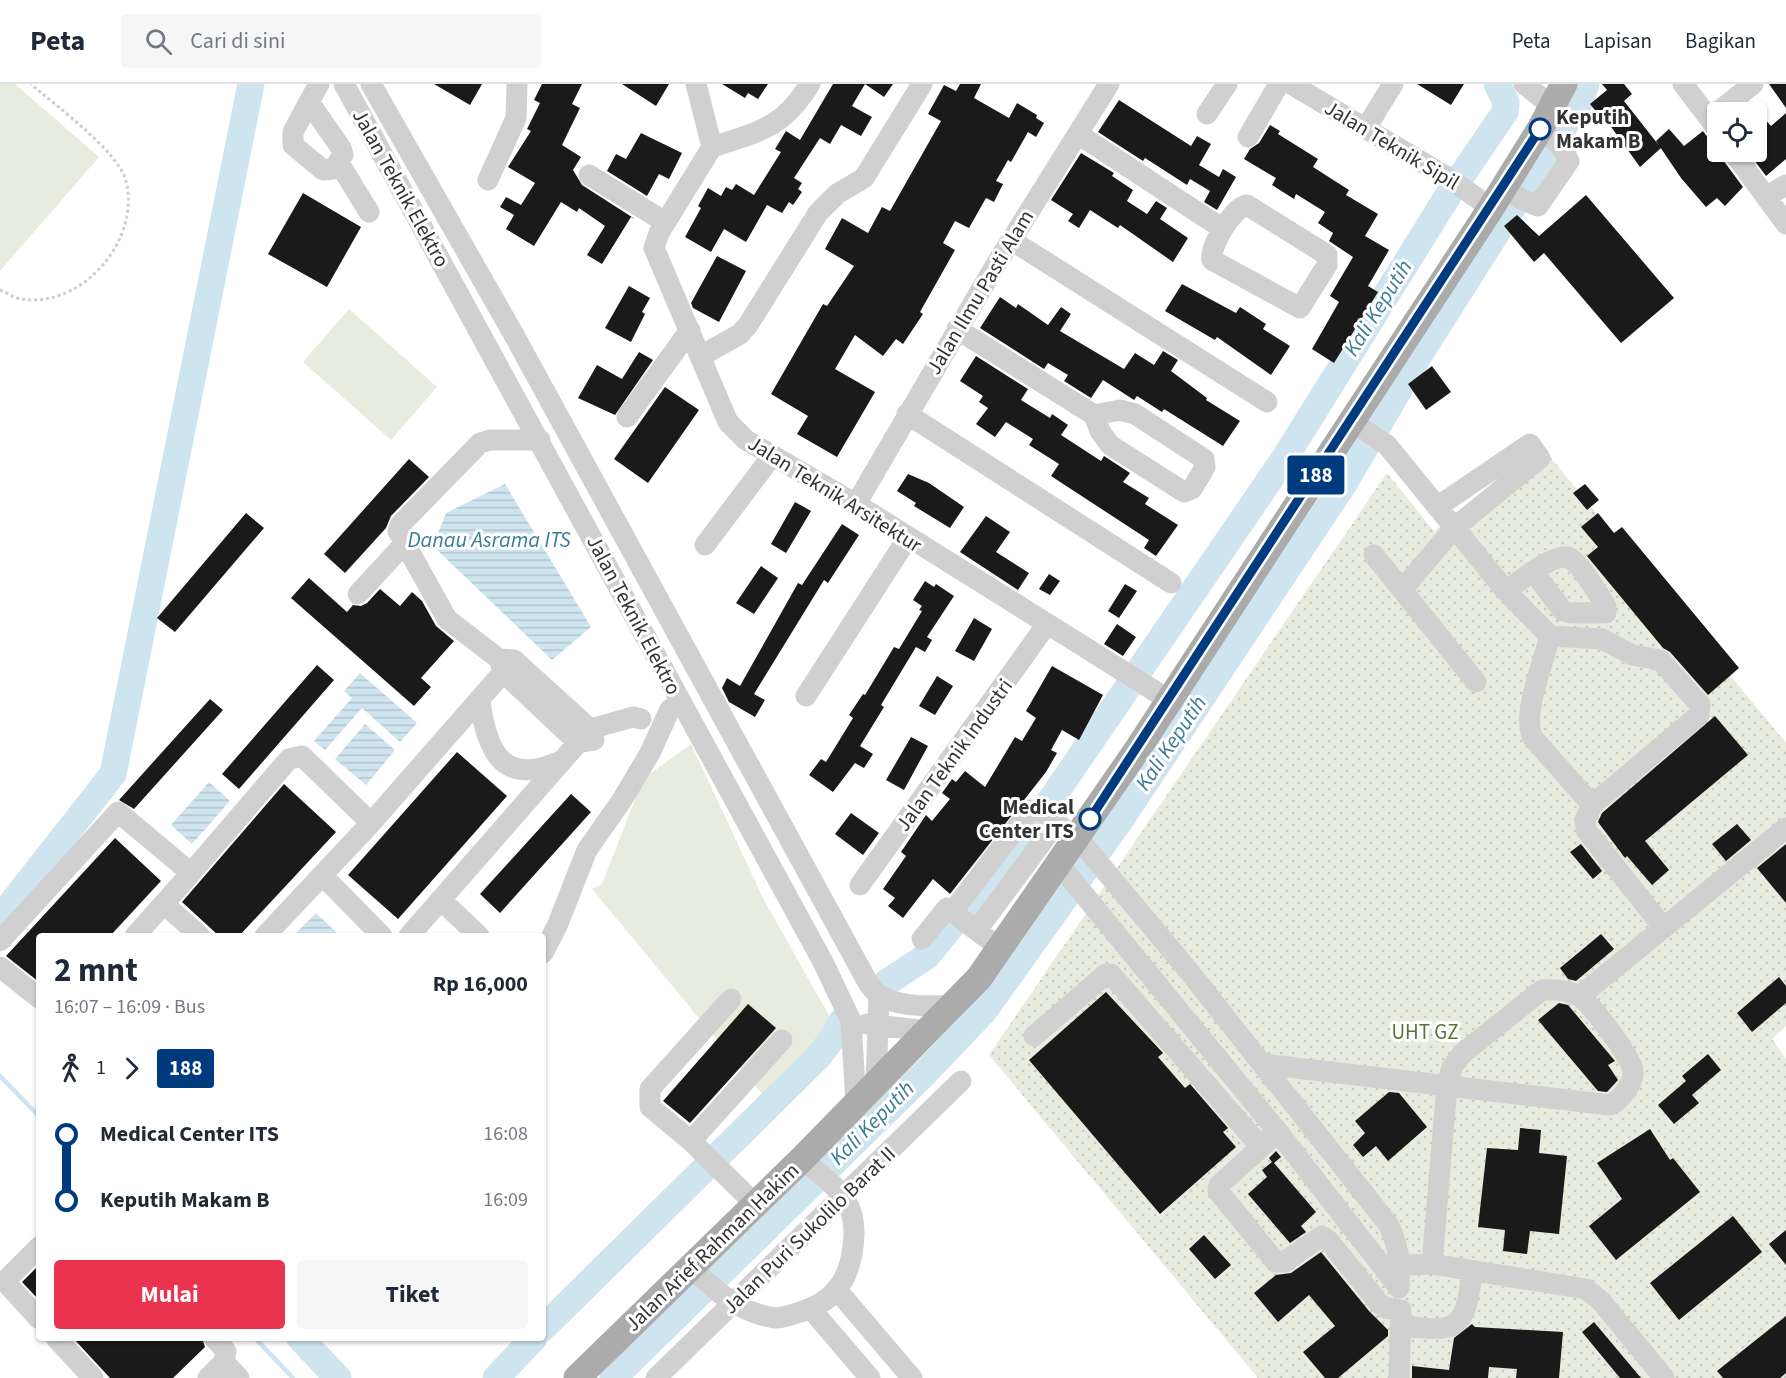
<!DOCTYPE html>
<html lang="id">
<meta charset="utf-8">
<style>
body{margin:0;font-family:"Source Sans 3",sans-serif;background:#f6f6f7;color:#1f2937;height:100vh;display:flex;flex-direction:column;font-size:22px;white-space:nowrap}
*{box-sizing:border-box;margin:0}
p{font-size:20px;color:#747a83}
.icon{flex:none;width:33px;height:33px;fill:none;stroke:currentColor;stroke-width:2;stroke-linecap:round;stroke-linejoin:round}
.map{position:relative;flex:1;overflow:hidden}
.drawer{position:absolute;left:36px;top:849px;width:510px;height:408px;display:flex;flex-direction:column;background:#fff;border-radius:6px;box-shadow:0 2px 4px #0004}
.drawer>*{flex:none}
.badge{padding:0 12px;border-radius:4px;font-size:21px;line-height:39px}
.buttons{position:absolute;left:1707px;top:18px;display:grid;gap:12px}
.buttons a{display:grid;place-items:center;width:60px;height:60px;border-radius:6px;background:#fff;box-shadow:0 2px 4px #0004;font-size:30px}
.map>.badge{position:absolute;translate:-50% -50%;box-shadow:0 0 0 3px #fff}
.legs{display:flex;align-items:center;gap:9px;height:66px;padding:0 18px;font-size:20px}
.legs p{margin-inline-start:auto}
.headline{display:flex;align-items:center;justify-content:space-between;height:102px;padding:0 18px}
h1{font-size:33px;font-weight:700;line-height:45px}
.cta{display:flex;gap:12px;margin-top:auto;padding:12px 18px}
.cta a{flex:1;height:69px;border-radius:6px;background:#ea344f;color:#fff;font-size:24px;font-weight:700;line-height:69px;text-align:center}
.cta a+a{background:#f6f6f7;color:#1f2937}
ul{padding:0 18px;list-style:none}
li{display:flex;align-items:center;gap:21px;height:66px;font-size:22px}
li i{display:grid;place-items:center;width:9px;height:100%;margin:0 8px;background:currentColor}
li i::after{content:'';width:15px;height:15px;margin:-8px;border:4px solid;border-radius:50%;background:#fff}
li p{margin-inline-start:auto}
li:first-child i{background:linear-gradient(#0000 50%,currentColor 0)}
li:last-child i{background:linear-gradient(currentColor 50%,#0000 0)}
header{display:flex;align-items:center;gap:36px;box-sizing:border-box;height:84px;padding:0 30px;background:#fff;border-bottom:2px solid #e0e1e3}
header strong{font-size:28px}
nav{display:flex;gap:33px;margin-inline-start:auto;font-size:21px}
.search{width:420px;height:54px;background:#f6f6f7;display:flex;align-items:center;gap:15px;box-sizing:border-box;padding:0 21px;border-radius:6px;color:#747a83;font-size:22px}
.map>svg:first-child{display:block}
.green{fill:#e7ecde}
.park{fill:url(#park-dots)}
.water{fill:url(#water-rules)}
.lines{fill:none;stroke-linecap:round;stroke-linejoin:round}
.stream{stroke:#cee4ef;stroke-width:4.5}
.river{stroke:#cee4ef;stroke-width:27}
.building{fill:#1a1a1a}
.path{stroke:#cdcdcd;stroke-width:3;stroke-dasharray:3 3;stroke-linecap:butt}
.minor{stroke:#d0d0d0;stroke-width:21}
.major{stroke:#ababab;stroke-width:27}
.line-1-casing{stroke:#fff;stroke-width:14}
.line-1{stroke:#003b80;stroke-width:9}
.stop-1-dot{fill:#fff;stroke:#003b80;stroke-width:3}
.labels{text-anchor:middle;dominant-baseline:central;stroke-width:6;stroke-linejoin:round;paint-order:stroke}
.stop-label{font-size:21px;font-weight:bold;fill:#333;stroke:#fff;text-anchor:start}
.street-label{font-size:21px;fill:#333;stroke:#fff}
.park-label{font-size:21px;fill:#59713d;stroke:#fff}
.water-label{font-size:22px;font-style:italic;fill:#3d7b98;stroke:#fff}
</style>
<header>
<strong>Peta</strong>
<div class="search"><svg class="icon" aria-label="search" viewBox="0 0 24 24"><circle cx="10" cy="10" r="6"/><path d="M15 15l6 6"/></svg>Cari di sini</div>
<nav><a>Peta</a><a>Lapisan</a><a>Bagikan</a></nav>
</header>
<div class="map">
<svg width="1786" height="1294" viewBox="0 0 1786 1294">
<defs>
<pattern id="park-dots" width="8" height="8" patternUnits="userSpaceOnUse" patternTransform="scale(1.5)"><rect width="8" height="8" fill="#e7ecde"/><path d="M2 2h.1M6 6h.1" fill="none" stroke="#c7cbbf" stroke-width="1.8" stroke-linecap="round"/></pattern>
<pattern id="water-rules" width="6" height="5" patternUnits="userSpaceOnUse" patternTransform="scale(1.5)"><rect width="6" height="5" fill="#cee4ef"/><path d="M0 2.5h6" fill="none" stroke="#b1c4cd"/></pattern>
</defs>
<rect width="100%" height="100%" fill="#fff"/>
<!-- green -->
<path class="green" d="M0,0H15L99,73L0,187Z
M349,225L437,303L391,356L303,278Z
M691,660L764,816L836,944L766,1015L592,805L602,800L643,695Z"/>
<!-- park -->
<path class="park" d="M1546,368L1786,659V942L1772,955L1786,975V1294H1258L989,971L1387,389L1434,447Z"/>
<!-- water -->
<path class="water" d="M505,400L591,543L552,576L433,462L446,429Z
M360,589L417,639L400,658L362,624L325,666L314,657L352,614L344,607Z
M365,640L395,666L366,701L335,675Z
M209,698L230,717L192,760L171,741Z
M316,829L340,852H293Z"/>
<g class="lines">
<!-- stream -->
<path class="stream" d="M0,992L39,1032
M255,1254L293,1294"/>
<!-- river -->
<path class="river" d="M0,834L113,690L251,0
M886,899L927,872L1037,736L1286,372L1449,110L1505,28L1506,18L1497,0
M543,1244L818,973L832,955L842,937
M300,1254L338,1294
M496,1294L534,1254
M613,1294L925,989L984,927L1119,738L1345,398L1421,268L1579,19L1586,0"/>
</g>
<!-- building -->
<path class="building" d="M434,0H482L470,21Z
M542,0H582L572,20L580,24L562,61L581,73L573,86L582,101L635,135L631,133L602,180L587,171L605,142L579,124L577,128L561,118L534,162L506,145L514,131L500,123L506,113L521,121L535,99L508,83L531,47L527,45L540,19L534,16Z
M622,0H669L656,22Z
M722,0H768L758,15L748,9L745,14Z
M833,0H893L884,13L865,0L852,22L872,33L861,52L841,41L830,60L820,54L794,94L802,99L798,105L802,108L793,121L789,118L782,129L767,121L746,158L724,145L711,168L685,153L701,124L698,122L708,104L721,112L726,103L732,106L736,100L754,111L781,68L775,65L786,47L800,56Z
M960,0H981L974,14L1009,34L1017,19L1037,31L1036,34L1044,39L1036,53L1028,48L1011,78L1008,76L996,97L1003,100L994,118L986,114L969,144L955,137L943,159L955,166L920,228L923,230L903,260L896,255L883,272L855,251L835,285L875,308L837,373L797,350L808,332L771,310L823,220L827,222L854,182L825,165L842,134L868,149L882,123L890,127L941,37L928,30L944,1L956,7Z
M1417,0H1464L1451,21Z
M1602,0H1624L1632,10L1624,17L1661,64L1640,83L1604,33L1602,35L1590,20L1607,6Z
M1769,0H1786V24Z
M1119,16L1191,62L1197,52L1211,60L1199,81L1219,93L1223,85L1236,93L1217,126L1204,118L1210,107L1190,95L1187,101L1145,74L1143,77L1098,48Z
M1750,19L1771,42L1786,29V75L1766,92L1748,68H1756V28H1738Z
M1270,41L1280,47L1278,50L1318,75L1313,83L1349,106L1346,111L1378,130L1365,152L1389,166L1368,202L1378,208L1334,279L1312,265L1339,218L1330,212L1353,173L1329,157L1333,149L1318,139L1325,128L1296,110L1294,115L1272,101L1276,94L1244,75L1250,65L1259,59Z
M1669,45L1684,62L1703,47L1718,68H1721L1723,76L1743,103L1725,122L1717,114L1706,123L1681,94L1656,57Z
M641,49L682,69L669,95L659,90L647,112L607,87L616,70L626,75Z
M1081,69L1114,89L1112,92L1133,106L1127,117L1147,130L1156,117L1167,124L1160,135L1188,154L1173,178L1120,141L1118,144L1090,126L1079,144L1068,137L1073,130L1051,116Z
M303,109L361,143L327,203L268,170Z
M1586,111L1674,214L1621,259L1544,169L1534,178L1504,142L1517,131L1539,152Z
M717,172L746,187L719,238L693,224L691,219Z
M1182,200L1236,229L1240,223L1266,240L1263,245L1290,262L1271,291L1217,253L1215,256L1165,227Z
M629,202L650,214L642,228L645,230L631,258L605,244Z
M1000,213L1016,224L1018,220L1048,241L1061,223L1071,230L1060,247L1124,285L1135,269L1154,281L1163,267L1178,276L1171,287L1207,314L1206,316L1240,337L1223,362L1164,325L1162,328L1137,312L1134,316L1103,296L1091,314L1064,297L1068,291L1048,279L1044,285L980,244Z
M639,268L653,276L615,331L578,314L597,281L622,295Z
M976,272L1028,305L1021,316L1050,334L1052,330L1068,341L1061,351L1101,377L1104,372L1130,389L1123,398L1149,414L1145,420L1178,441L1156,472L1144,464L1149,456L1051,392L1059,380L1029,361L1033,355L1006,338L995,353L976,340L988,324L979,318L983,312L960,297Z
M1432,282L1451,308L1426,326L1408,300Z
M665,303L699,326L648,399L614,375Z
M409,375L429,393L391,432L386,444L345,489L324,470Z
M908,390L929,399L964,423L950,444L914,422L916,419L897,407Z
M1585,400L1599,416L1587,426L1573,409Z
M795,418L811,427L786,469L771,460Z
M246,429L264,444L175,548L157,534Z
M1598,429L1614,449L1622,443L1739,584L1708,611L1670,568L1663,564L1587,472L1598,463L1581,443Z
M986,432L1010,448L996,468L1029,489L1018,506L960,468Z
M842,440L859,451L828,499L824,496L754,610L765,616L755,633L729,618L722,604L727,594L740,602L798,499L802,501Z
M761,482L778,494L754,530L736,519Z
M1049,490L1060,497L1050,511L1039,505Z
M309,494L347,528L353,521L361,522L367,519L380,505L400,522L412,508L422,517L436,542L454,557L421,594L431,603L414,622L291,514Z
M925,497L934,503L936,500L954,512L927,553L932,556L925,568L916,563L881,621L884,623L860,662L873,670L864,684L855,679L833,708L809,691L821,675L826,678L853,634L849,631L863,610L865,611L894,563L899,565L922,527L919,526L922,522L913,516Z
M1125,500L1137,507L1119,534L1108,527Z
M974,534L992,545L974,577L955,567Z
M1117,540L1136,553L1123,572L1104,560Z
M317,581L334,596L239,705L222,690Z
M1052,582L1103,611L1079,656L1062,646L1051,666L1057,669L1046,688L950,810L933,795L903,834L888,822L895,814L883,805L906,772L901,768L926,731L932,737L950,715L942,709L952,695L956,698L965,687L985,703L1015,653L1022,657L1036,634L1026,627Z
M937,592L953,602L935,631L919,622Z
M210,615L223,626L134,725L119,716Z
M1715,632L1748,671L1645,757L1669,786L1652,801L1627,772L1625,774L1598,738L1602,729Z
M911,653L928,662L904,706L886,696Z
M457,668L507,712L398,835L348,791Z
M284,700L336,748L239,852H219L182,818Z
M571,710L591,728L500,829L480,810Z
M851,729L879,749L863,771L835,750Z
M1737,740L1751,756L1726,777L1712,760Z
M115,754L161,797L110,852H39V898L6,872Z
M1581,760L1602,787L1593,795L1570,768Z
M1786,760V819L1757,784Z
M1601,850L1614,865L1576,897L1568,895L1560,884Z
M1779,893L1786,902V919L1752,948L1737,929Z
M1106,908L1163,969L1158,973L1185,1004L1190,1000L1228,1044L1223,1048L1236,1063L1160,1130L1029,976Z
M1559,919L1568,921L1615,977L1608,981L1618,996L1607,1008L1598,1007L1538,936Z
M748,920L776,944L690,1039L663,1017Z
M1708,970L1721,986L1692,1011L1699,1019L1674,1040L1658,1021L1686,997L1682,992Z
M1389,1008L1399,1009L1427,1043L1388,1077L1376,1062L1363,1073L1353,1061L1365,1049L1355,1037Z
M1520,1044L1541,1046L1539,1069L1567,1072L1559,1150L1530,1147L1527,1170L1503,1167L1505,1146L1478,1143L1487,1064L1518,1066Z
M1650,1045L1670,1076L1673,1074L1700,1108L1616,1176L1589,1142L1622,1115L1597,1079Z
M1276,1067L1281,1073L1274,1079L1316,1128L1301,1142L1306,1148L1290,1159L1248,1110L1267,1093L1262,1086L1272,1078L1269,1074Z
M1733,1132L1762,1168L1679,1236L1650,1199Z
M1786,1146V1181L1769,1160Z
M1204,1151L1231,1181L1215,1195L1189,1165Z
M1321,1168L1369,1227L1388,1246V1252L1338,1294H1325L1303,1268L1335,1242L1309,1211L1278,1238L1254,1209L1276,1191L1291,1189Z
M39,1181V1216L22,1198Z
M1786,1232V1289L1780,1294H1723L1717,1287Z
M1594,1238L1641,1294H1620L1582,1248Z
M1472,1240L1475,1243L1563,1248L1559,1294H1516L1517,1285L1489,1283L1488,1294H1412V1282L1449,1286L1454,1254Z
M73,1254H202L205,1263L173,1294H110Z"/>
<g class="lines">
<!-- path -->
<path class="path" d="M0,206C7,209 14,214 21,215C83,225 141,155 126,97C118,67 56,22 31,0"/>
<!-- minor -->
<path class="minor" d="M344,0L823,878L851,937L856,1020
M371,0L514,251L860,884C865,893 870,905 879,911C900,924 931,922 954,921
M696,0L712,63L659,149L654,164L728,338L746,356L856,420L1169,616
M1291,0L1447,93L1491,124
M1524,0L1553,23
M1683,0L1718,46
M309,18L341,64L343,71L333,85L323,86L293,61V48Z
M309,18L319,0
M1718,28L1753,0
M1207,30L1227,0
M1366,44L1393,0
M1078,50L1223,145
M1248,53L1279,0
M712,63C760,47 782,45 810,0
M1733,68L1786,140
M339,79L369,128
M589,91L665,138
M488,96L516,34L517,0
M1504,103L1523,116L1538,122L1569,77L1560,61L1540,45
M1766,113L1786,101
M1247,121L1327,171V181L1300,224L1212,176C1209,163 1234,122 1247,121Z
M1011,156L1267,318
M957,245L1094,331L1100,347L1110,361L1184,408L1192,405L1205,383L1204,375L1135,330L1120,326L1094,331
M701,272L740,250L748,241L818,129L837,110L864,94L922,0
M907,330L1171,499
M627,333L690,246
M1351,337L1387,361L1506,507L1550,552L1602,555L1632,571L1660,576L1700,621L1699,631L1592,721L1585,736L1586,746L1663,843
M540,356H490L480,359L400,441L398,447L447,535L499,575L514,576L590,645L633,633L641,635
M856,420L995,182L1109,0
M705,461L772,372
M1374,471L1476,598
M1402,506L1454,444L1540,374L1530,360L1437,423
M1506,507C1517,499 1554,469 1568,473C1580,478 1598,510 1606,522V529H1570L1563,527L1533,487
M358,510L405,459
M1550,552C1544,577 1521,632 1533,654L1592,721
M499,575L503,588L571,652L581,658L594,656
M806,612L907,455
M480,617C487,671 505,703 563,676
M191,789L289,675L302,672L371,739L514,576
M323,792L382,852
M860,801L1047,540
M442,817L479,852
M165,821L200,852
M953,827L1030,726H1040L1082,759L1188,886L1388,1140C1399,1161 1400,1180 1399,1204L1278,1048L1059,780
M977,846L1057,738
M265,852L371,739
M409,852L590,645
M922,855L947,824L1001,865
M0,857L118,728L191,789L135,852
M543,869L557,842L587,766L622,716L650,669L670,625
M0,883L39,914
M1580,912L1786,744
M731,915L650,1005V1023L691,1057L755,1120
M867,940L929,947
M1034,952L1106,890H1111L1260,1062
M1262,980C1378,993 1494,1008 1610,1021C1621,1016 1634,999 1633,987C1633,975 1590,918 1579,912C1568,906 1554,905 1542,906L1463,969L1452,983L1447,1001L1432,1180
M876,1000L879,911
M1278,1048L1219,1101L1218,1107L1276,1178H1284L1322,1152L1329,1157L1379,1219L1385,1224L1401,1226
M691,1057L782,956
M39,1163L8,1194L9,1202L39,1235
M1387,1182L1432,1180L1586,1205L1601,1217L1664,1294
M691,1183C715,1207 740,1229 775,1234C782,1234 791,1231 797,1229C811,1225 827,1217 836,1206C852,1189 858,1150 851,1128C845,1106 818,1089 802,1075
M837,1206L912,1294
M811,1225L870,1294
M1400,1241C1457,1250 1466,1246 1472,1187
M56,1254L93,1294
M224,1278L239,1294
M208,1294L224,1278L226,1267L214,1254
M656,1294L961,997
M1399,1294L1401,1229"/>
<!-- major -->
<path class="major" d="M577,1294L802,1075L979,894L1137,666L1491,124L1540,45L1564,0"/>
</g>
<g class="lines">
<!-- line-1 casing -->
<g class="line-1-casing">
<path id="line-1" d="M1090,735L1540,45"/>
</g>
<!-- line-1 -->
<use href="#line-1" class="line-1"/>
</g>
<!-- markers -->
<g class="stop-1-dot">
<circle cx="1540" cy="45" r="10"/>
<circle cx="1090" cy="735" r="10"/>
</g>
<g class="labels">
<!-- stop labels -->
<g class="stop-label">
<text x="1556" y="33">Keputih<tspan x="1556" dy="24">Makam B</tspan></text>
<text x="1074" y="723" text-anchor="end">Medical<tspan x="1074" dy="24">Center ITS</tspan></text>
</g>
<!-- street labels -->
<g class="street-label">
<text transform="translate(1392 61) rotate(31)">Jalan Teknik Sipil</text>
<text transform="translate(401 104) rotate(61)">Jalan Teknik Elektro</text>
<text transform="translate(980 208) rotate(-59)">Jalan Ilmu Pasti Alam</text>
<text transform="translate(835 410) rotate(32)">Jalan Teknik Arsitektur</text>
<text transform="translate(634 531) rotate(62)">Jalan Teknik Elektro</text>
<text transform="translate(954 671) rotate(-54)">Jalan Teknik Industri</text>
<text transform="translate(809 1146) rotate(-44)">Jalan Puri Sukolilo Barat II</text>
<text transform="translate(712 1163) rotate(-44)">Jalan Arief Rahman Hakim</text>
</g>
<!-- park labels -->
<g class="park-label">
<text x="1425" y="948">UHT GZ</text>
</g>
<!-- water labels -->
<g class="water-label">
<text transform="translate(1378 224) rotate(-58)">Kali Keputih</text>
<text x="489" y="456">Danau Asrama ITS</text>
<text transform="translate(1171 659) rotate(-56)">Kali Keputih</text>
<text transform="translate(872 1039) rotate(-45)">Kali Keputih</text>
</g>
</g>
</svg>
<div class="buttons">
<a><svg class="icon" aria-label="locate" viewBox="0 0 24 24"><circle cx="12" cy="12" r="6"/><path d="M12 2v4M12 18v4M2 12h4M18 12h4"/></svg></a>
</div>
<b class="badge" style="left:1316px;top:391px;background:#003b80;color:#fff">188</b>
<section class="drawer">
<div class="headline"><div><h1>2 mnt</h1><p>16:07 – 16:09 · Bus</p></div><b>Rp 16,000</b></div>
<div class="legs"><svg class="icon" aria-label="walk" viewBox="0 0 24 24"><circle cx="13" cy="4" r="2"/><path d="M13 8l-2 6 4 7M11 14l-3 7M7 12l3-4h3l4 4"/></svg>1<svg class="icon" aria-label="forward" viewBox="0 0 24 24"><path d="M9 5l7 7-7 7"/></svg><b class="badge" style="background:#003b80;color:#fff">188</b></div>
<ul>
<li><i style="color:#003b80"></i><b>Medical Center ITS</b><p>16:08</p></li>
<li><i style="color:#003b80"></i><b>Keputih Makam B</b><p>16:09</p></li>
</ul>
<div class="cta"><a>Mulai</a><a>Tiket</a></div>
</section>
</div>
